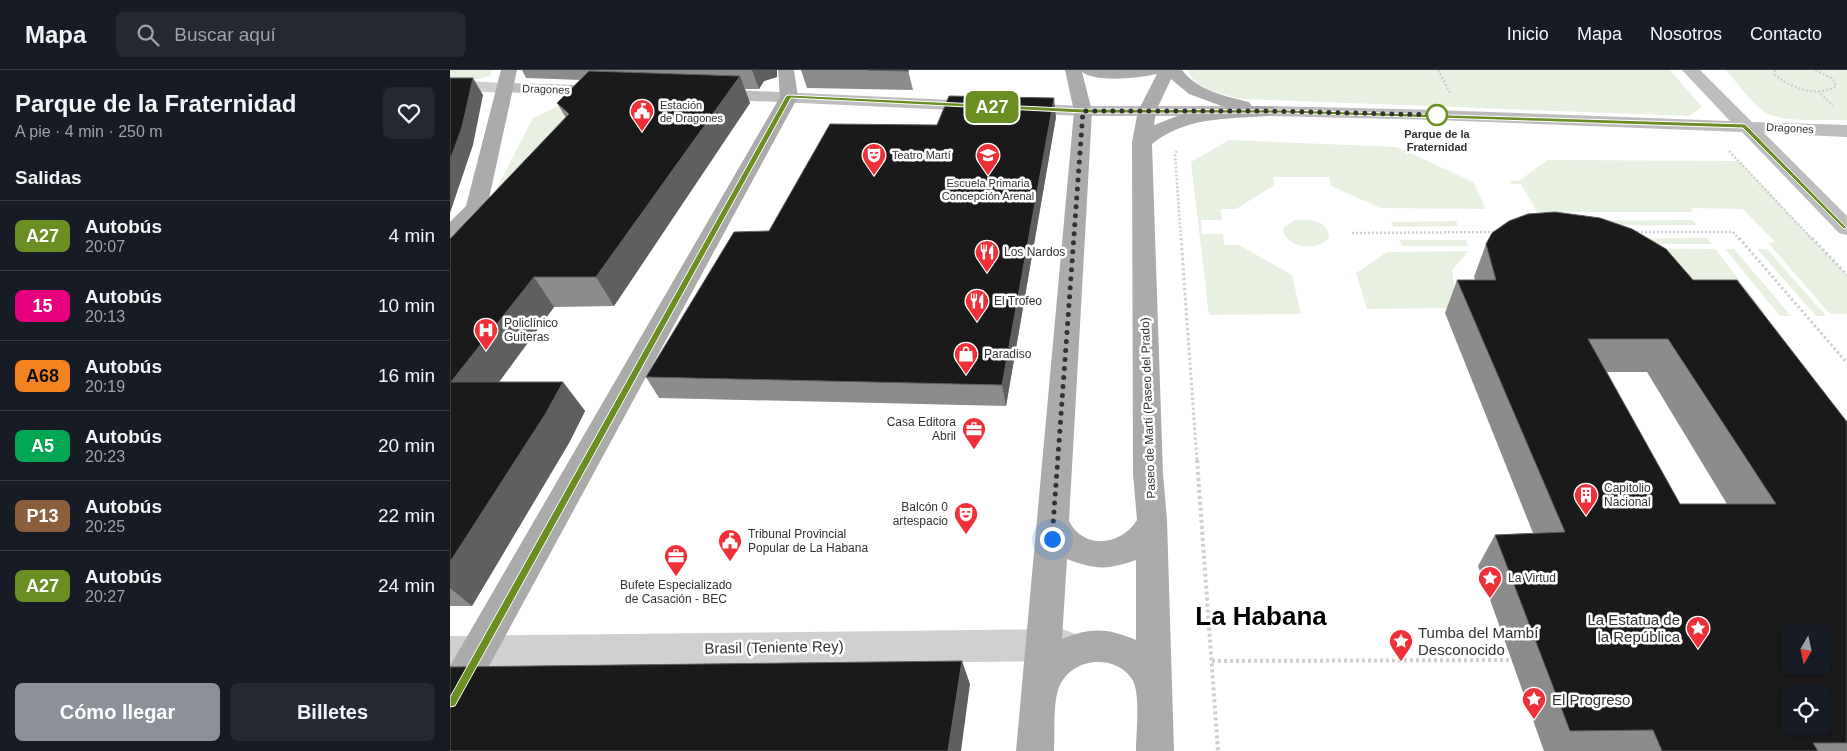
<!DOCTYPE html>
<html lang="es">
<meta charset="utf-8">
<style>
body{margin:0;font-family:Helvetica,sans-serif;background:#242831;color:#f1f3f6;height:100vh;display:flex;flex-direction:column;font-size:19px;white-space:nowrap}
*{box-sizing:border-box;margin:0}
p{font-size:16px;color:#9ea1a6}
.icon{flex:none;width:28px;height:28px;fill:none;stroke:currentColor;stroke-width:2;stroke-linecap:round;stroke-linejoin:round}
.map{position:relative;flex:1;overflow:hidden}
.drawer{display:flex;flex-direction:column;background:#171b24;width:450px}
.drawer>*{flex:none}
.badge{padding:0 10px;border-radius:8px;font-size:18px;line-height:32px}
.needle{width:32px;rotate:189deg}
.tools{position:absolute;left:1331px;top:555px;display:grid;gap:10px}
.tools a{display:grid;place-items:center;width:50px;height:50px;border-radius:8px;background:#171b24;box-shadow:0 1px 4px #0004;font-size:25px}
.you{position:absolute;width:25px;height:25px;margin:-12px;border:4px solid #fff;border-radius:50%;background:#1a73e8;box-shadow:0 0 0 8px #1a73e833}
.map>.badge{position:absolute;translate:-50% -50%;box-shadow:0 0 0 2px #fff}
h2{padding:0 15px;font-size:19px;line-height:45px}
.round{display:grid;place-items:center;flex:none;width:52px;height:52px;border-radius:8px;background:#242831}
.headline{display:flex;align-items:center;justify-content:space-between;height:85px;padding:0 15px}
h1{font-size:24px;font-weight:700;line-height:38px}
.action{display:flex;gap:10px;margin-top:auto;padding:10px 15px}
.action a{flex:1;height:58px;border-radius:8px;background:#8c9099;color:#fff;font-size:20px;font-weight:700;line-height:58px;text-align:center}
.action a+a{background:#242831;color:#f1f3f6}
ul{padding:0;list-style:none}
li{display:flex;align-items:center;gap:15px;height:70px;padding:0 15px;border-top:1px solid #363941}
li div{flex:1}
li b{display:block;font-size:19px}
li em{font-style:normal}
li .badge{min-width:55px;font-weight:700;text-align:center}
header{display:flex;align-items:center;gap:30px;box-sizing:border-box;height:70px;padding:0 25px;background:#171b24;border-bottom:1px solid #363941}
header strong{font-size:24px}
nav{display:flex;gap:28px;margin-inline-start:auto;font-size:18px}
.search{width:350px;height:45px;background:#242831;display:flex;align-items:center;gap:12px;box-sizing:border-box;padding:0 18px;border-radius:8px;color:#9ea1a6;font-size:19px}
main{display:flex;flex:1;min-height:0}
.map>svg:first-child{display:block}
.green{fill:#e8f0e1}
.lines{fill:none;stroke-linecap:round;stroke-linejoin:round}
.path-far2{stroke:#d0d0d0;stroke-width:2.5;stroke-dasharray:2 2;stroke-linecap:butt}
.path-far1{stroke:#d0d0d0;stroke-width:3;stroke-dasharray:2.5 2.5;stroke-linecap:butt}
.path{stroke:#d0d0d0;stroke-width:4;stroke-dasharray:3 3;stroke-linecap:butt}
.street{fill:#d0d0d0;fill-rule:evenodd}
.secondary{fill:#bdbdbd;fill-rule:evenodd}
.primary{fill:#ababab;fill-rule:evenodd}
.wall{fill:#8c8c8c;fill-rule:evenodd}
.shaded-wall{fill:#5f5f5f}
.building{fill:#1a1a1a;stroke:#5f5f5f;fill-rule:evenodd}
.line{fill:#6b8e23;stroke:#fff}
.walk{stroke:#333;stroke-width:5;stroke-dasharray:0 9}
.stop-dot{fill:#fff;stroke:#6b8e23;stroke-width:2.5}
.labels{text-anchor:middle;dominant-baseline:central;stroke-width:5;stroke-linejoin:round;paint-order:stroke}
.far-street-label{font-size:11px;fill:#333;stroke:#fff}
.far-poi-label{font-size:11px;fill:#333;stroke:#fff;text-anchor:start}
.far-stop-label{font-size:11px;font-weight:bold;fill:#333;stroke:#fff}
.poi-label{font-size:12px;fill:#333;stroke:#fff;text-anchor:start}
.street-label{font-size:12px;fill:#333;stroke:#fff}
.near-poi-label{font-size:15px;fill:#333;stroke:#fff;text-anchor:start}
.near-street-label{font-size:15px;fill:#333;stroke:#fff}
.near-town-label{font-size:26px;font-weight:bold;fill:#000;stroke:#fff}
</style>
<header>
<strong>Mapa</strong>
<div class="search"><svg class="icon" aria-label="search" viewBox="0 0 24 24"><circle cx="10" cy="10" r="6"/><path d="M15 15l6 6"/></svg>Buscar aquí</div>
<nav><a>Inicio</a><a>Mapa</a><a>Nosotros</a><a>Contacto</a></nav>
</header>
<main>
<section class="drawer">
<div class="headline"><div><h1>Parque de la Fraternidad</h1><p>A pie · 4 min · 250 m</p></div><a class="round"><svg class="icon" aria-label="heart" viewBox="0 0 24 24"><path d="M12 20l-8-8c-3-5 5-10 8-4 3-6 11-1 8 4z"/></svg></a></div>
<h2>Salidas</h2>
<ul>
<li><span class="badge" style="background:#6b8e23;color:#fff">A27</span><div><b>Autobús</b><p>20:07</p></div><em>4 min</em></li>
<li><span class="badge" style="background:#e6007e;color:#fff">15</span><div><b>Autobús</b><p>20:13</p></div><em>10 min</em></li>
<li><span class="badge" style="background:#f58220;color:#111">A68</span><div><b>Autobús</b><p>20:19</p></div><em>16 min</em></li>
<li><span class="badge" style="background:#00a651;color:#fff">A5</span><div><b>Autobús</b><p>20:23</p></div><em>20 min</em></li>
<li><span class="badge" style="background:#8b5e3c;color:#fff">P13</span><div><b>Autobús</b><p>20:25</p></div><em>22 min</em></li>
<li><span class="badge" style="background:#6b8e23;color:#fff">A27</span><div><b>Autobús</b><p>20:27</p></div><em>24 min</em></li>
</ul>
<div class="action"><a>Cómo llegar</a><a>Billetes</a></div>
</section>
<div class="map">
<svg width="1397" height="681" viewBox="0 0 1397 681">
<rect width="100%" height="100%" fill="#fff"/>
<!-- green -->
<path class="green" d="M0,0H42L40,6L27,9H0Z
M738,0H1220L1252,37L1239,46L793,29C776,25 743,20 738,0Z
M1276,0H1397V50C1374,49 1331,54 1313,41C1299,30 1287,13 1276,0Z
M298,34L39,133L83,48L109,36Z
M779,70L947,77L1023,112L1036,139L930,138L881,116L879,107H823L824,115L786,139H771L772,150H751L752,164H773L774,175H789L842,205L851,244L759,245L741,92Z
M1097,90L1289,91L1397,205V244H1380L1318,173L1325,172L1293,139L1241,138L1243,142H1087L1071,114H1062L1060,111H1069Z
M845,150C857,149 879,150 879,167C869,182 837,179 833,160L835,156Z
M1243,150L1247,155L1121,156L1118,151Z
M1006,151L1008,156L943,157L941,152Z
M1257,168L1262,174H1132L1129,169Z
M949,170H1016L1018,176H952Z
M1139,178L1265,179L1316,244H1282Z
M1275,179H1284L1341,246H1330Z
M1307,179H1317L1376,246H1366Z
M1019,181L1002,200L1007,238L917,239L906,203L937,182Z"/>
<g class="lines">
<!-- path-far2 -->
<path class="path-far2" d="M988,0L1000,23
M1325,0V5C1341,18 1367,28 1386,16L1383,9L1365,0
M1368,21L1383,36
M727,81L725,84L731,170
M1279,81L1363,170
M1183,162H1283L1290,170
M902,163L1047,162"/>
<!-- path-far1 -->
<path class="path-far1" d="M731,168L747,391
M1289,168L1397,293
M1362,168L1397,205"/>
<!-- path -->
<path class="path" d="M747,390L768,681
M762,591L1061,590"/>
<!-- street -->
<path class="street" d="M0,10L55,13L61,14L64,18L61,22L55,23L0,20Z
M613,559L625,564L630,575L625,586L613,591L0,598V566Z"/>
<!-- secondary -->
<path class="secondary" d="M1232,0H1250L1302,52L1397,55V67L1314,63L1397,146V165L1389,163L1292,62L987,50L817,46H633L261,29L255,28L252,24L255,20L261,19L633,36H817L987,40L1280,51Z
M55,13L158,16L164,17L167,21L164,25L158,26L49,22L46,18L49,14Z"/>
<!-- primary -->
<path class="primary" d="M51,0H67L37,138L8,170L0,172V152L16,136Z
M328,0H344L348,27L13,644L0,649V596L330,27Z
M615,0H732C748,21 775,26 799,32L802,36L823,37L826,41L823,45L817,46C776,49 735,47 702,74L713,404L717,450L724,681H686C686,663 691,623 682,609C664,582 618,588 608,620C603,636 605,663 604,681H566L624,41ZM632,2C648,13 688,8 707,4L688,41L682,72L683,404L687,450C672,475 634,481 619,451L642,41ZM721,9L739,24L777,38L735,43L704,55L706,41ZM617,489C646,500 657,500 686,490V570C657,558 641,557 612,569Z"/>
</g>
<!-- wall -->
<path class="wall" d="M72,0H327V7L314,11L309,19H295L300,33L164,236L104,237L49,312H113L135,341L119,373L22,536H0V169L116,48L107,33L131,10L76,8Z
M351,0H458L463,20L357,18Z
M606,47L556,336L209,328L196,307L319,161L487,55Z
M1036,174L1243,210L1397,352V681H1094L1028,496L1045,465L1083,463L995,243L1007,210H1025L1024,207ZM1157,302H1197L1277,434H1230Z"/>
<!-- shaded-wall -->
<path class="shaded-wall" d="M302,0H327V7L314,11L309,19Z
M290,6L300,33L164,236L146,207Z
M23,8L33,25L23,75L0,143V90Z
M604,28L606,47L556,336L552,315Z
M84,207L104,237L27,342L1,312Z
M113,312L135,341L119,373L22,536L0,518V492Z
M512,591L520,614L511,681H498Z"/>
<!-- building -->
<path class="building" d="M418,0H458L459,1Z
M139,1L290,6L146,207H84L1,312H113L96,343L0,492V169L119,44L107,33Z
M0,8H23L12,57L0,90Z
M499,26L604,28L552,315L196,307L284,162L319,161L380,54L487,55Z
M1105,142L1150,148L1182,159L1216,179L1243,210H1287L1397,352V673H1363L1368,681H1212L1203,660L1120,661L1045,465L1115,462L1007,210H1046L1036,174L1042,163L1059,151L1078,144ZM1138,269H1218L1326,434H1230ZM1340,564H1372V596H1340ZM1340,624H1372V656H1340Z
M512,591L498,681H0V597Z"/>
<!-- line -->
<path class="line" d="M339,25L633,39L836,40L1295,54L1397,158L1394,159L1293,58L836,43H633L341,28L5,636L0,637V627L336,26Z"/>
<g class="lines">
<!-- walk -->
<path class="walk" d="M602,469L633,41H817L987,45"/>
</g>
<!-- icons -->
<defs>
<g id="civic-pin" transform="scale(1.25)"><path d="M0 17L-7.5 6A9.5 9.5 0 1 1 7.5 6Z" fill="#ef3038" stroke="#fff"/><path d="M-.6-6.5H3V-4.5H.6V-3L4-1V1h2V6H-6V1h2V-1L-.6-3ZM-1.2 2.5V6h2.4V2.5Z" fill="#fff"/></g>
<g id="theatre-pin" transform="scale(1.25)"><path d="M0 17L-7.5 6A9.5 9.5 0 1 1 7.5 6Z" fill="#ef3038" stroke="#fff"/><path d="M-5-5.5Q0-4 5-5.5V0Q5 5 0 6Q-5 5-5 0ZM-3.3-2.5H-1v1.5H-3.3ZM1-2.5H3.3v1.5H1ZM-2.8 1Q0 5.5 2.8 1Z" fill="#fff"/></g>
<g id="school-pin" transform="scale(1.25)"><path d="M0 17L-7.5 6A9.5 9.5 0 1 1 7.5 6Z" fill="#ef3038" stroke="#fff"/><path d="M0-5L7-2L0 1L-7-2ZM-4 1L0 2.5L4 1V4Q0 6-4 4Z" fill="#fff"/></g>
<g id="restaurant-pin" transform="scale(1.25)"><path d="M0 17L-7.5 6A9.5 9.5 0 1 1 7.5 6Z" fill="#ef3038" stroke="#fff"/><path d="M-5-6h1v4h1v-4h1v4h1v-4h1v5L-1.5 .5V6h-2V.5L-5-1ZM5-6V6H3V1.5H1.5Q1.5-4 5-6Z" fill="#fff"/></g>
<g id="hospital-pin" transform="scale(1.25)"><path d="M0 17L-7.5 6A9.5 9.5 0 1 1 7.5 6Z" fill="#ef3038" stroke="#fff"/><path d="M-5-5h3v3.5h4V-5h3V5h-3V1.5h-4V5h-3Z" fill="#fff"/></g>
<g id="shop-pin" transform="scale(1.25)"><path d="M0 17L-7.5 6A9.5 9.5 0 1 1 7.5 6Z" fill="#ef3038" stroke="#fff"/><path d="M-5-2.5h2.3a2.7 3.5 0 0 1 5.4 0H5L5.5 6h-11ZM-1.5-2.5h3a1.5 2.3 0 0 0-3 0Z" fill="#fff"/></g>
<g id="office-pin" transform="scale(1.25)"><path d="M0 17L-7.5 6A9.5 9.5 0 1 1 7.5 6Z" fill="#ef3038" stroke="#fff"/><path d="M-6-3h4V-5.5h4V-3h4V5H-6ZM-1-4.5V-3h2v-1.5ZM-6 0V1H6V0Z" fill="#fff"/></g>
<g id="building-pin" transform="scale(1.25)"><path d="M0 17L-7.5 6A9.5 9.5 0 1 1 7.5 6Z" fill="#ef3038" stroke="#fff"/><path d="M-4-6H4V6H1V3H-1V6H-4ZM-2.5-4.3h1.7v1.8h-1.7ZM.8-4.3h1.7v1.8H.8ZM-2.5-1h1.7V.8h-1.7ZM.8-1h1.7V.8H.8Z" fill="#fff"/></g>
<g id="sight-pin" transform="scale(1.25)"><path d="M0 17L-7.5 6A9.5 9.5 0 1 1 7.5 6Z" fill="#ef3038" stroke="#fff"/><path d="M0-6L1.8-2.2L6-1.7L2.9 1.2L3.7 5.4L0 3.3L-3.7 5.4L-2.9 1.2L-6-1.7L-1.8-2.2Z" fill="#fff"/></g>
</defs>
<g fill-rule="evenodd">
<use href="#civic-pin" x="192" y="41"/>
<use href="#theatre-pin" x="424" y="85"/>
<use href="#school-pin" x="538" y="85"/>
<use href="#restaurant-pin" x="537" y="182"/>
<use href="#restaurant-pin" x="527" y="231"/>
<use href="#hospital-pin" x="36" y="260"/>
<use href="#shop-pin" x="516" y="284"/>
<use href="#office-pin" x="524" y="359"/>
<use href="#building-pin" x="1136" y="425"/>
<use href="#theatre-pin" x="516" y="444"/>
<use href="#civic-pin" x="280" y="471"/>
<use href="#office-pin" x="226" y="486"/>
<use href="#sight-pin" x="1040" y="508"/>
<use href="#sight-pin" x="1248" y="558"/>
<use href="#sight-pin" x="951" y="571"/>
<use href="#sight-pin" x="1084" y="629"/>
</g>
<!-- markers -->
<circle class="stop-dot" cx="987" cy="45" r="10"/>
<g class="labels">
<!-- far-street labels -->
<g class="far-street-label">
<text transform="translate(96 19) rotate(2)">Dragones</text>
<text transform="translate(1340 58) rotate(3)">Dragones</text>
</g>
<!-- far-poi labels -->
<g class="far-poi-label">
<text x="210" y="35">Estación<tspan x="210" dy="13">de Dragones</tspan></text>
<text x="442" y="85">Teatro Martí</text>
<text x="538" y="113" text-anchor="middle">Escuela Primaria<tspan x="538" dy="13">Concepción Arenal</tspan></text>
</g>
<!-- far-stop labels -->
<g class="far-stop-label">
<text x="987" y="64">Parque de la<tspan x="987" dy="13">Fraternidad</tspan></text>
</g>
<!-- poi labels -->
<g class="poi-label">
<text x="554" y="182">Los Nardos</text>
<text x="544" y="231">El Trofeo</text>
<text x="54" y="253">Policlínico<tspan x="54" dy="14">Guiteras</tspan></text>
<text x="534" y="284">Paradiso</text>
<text x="506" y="352" text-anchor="end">Casa Editora<tspan x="506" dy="14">Abril</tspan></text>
<text x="1154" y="418">Capitolio<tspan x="1154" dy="14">Nacional</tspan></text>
<text x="498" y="437" text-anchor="end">Balcón 0<tspan x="498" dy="14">artespacio</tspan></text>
<text x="298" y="464">Tribunal Provincial<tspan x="298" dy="14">Popular de La Habana</tspan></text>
<text x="1058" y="508">La Virtud</text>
<text x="226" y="515" text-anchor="middle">Bufete Especializado<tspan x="226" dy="14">de Casación - BEC</tspan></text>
</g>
<!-- street labels -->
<g class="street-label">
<text transform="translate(698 338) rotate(-92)">Paseo de Martí (Paseo del Prado)</text>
</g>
<!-- near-poi labels -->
<g class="near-poi-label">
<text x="1230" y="549" text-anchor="end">La Estatua de<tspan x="1230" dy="17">la República</tspan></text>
<text x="968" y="562">Tumba del Mambí<tspan x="968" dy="17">Desconocido</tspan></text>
<text x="1102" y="629">El Progreso</text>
</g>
<!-- near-street labels -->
<g class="near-street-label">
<text transform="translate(324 577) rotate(-1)">Brasil (Teniente Rey)</text>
</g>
<!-- near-town labels -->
<g class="near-town-label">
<text x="811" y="546">La Habana</text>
</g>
</g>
</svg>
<div class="tools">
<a><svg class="needle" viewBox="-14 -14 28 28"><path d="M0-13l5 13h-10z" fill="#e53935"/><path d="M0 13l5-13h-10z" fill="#9ea1a6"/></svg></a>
<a><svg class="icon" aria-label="locate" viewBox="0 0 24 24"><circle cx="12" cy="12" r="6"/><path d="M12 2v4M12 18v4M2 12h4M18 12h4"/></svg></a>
</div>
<div class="you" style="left:602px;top:469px"></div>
<b class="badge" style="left:542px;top:37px;background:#6b8e23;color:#fff">A27</b>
</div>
</main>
